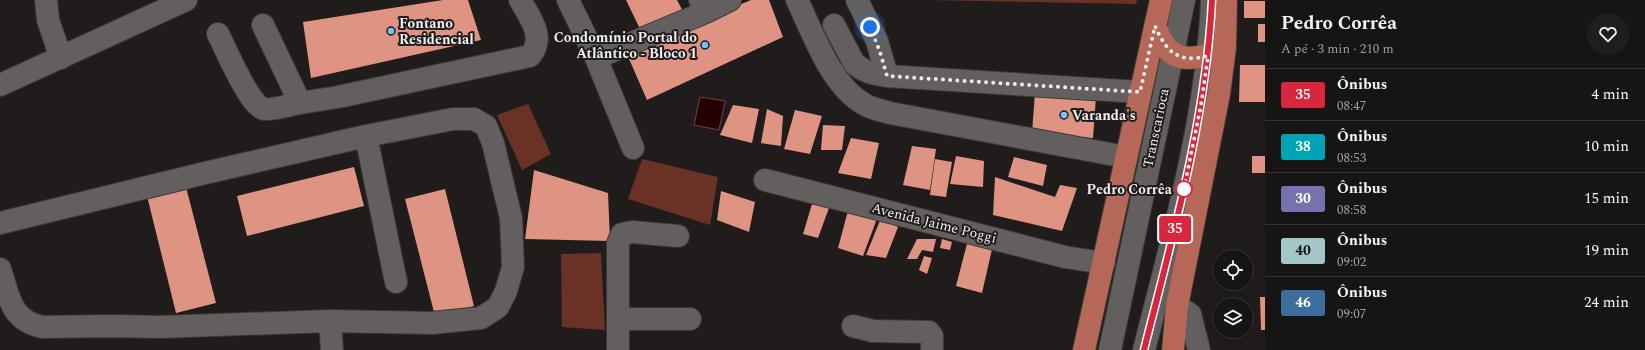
<!DOCTYPE html>
<html lang="pt">
<meta charset="utf-8">
<style>
body{margin:0;font-family:Spectral,serif;background:#201e1d;color:#f1f3f6;height:100vh;display:flex;flex-direction:column;font-size:15px;white-space:nowrap}
*{box-sizing:border-box;margin:0}
p{font-size:13px;color:#9e9fa0}
.icon{flex:none;width:22px;height:22px;fill:none;stroke:currentColor;stroke-width:2;stroke-linecap:round;stroke-linejoin:round}
.map{position:relative;flex:1;overflow:hidden}
.details{display:flex;flex-direction:column;background:#171514;width:380px}
.details>*{flex:none}
.badge{padding:0 8px;border-radius:3px;font-size:14px;line-height:26px}
.buttons{position:absolute;left:1213px;top:250px;display:grid;gap:8px}
.buttons a{display:grid;place-items:center;width:40px;height:40px;border-radius:50%;background:#171514;box-shadow:0 4px 16px #0002,0 0 0 1px #363434;font-size:20px}
.you{position:absolute;width:20px;height:20px;margin:-10px;border:3px solid #fff;border-radius:50%;background:#1a73e8;box-shadow:0 0 0 6px #1a73e833}
.map>.badge{position:absolute;translate:-50% -50%;box-shadow:0 0 0 2px #fff}
.round{display:grid;place-items:center;flex:none;width:42px;height:42px;border-radius:21px;background:#201e1d}
.head{display:flex;align-items:center;justify-content:space-between;height:68px;padding:0 16px}
h1{font-size:19px;font-weight:700;line-height:30px}
ul{padding:0;list-style:none}
li{display:flex;align-items:center;gap:12px;height:52px;padding:0 16px;border-top:1px solid #363434}
li div{flex:1}
li b{display:block;font-size:15px}
li em{font-style:normal}
li .badge{min-width:44px;font-weight:700;text-align:center}
main{display:flex;flex:1;min-height:0}
.map>svg:first-child{display:block}
.green{fill:#6a3125}
.water{fill:#260000;stroke:#634848}
.building{fill:#de9383}
.lines{fill:none;stroke-linecap:round;stroke-linejoin:round}
.minor-casing{stroke:#3c3939;stroke-width:24}
.major-casing{stroke:#3c3939;stroke-width:24}
.minor{stroke:#635f5e;stroke-width:22}
.major{stroke:#b56758;stroke-width:22}
.line-casing{stroke:#fff;stroke-width:9}
.line{stroke:#d7263d;stroke-width:6}
.walk{stroke:#f1efef;stroke-width:4;stroke-dasharray:0 7.2}
.poi-dot{fill:#77c0f7;stroke:#1f1c1b;stroke-width:1.5}
.stop-dot{fill:#fff;stroke:#d7263d;stroke-width:2}
.labels{text-anchor:middle;dominant-baseline:central;stroke-width:4;stroke-linejoin:round;paint-order:stroke}
.poi-label{font-size:14px;font-weight:bold;fill:#f1efef;stroke:#1f1c1b;text-anchor:start}
.street-label{font-size:14px;fill:#f1efef;stroke:#1f1c1b}
.stop-label{font-size:14px;font-weight:bold;fill:#f1efef;stroke:#1f1c1b;text-anchor:end}
</style>
<main>
<div class="map">
<svg width="1265" height="350" viewBox="0 0 1265 350">
<rect width="100%" height="100%" fill="#1f1c1b"/>
<!-- green -->
<path class="green" d="M926,0H1137L1136,4Z
M528,104L551,154L522,170L497,115Z
M642,159L718,177L710,225L628,199Z
M601,253L605,330L562,327L561,254Z"/>
<!-- water -->
<path class="water" d="M700,97L725,101L719,130L694,125Z"/>
<!-- building -->
<path class="building" d="M443,0H468L481,40L311,78L303,22Z
M626,0H677L684,13L642,33Z
M751,0H769L783,37L647,100L626,52Z
M1244,1H1265V18H1244Z
M1258,24H1265V42H1258Z
M1240,65H1265V102H1239Z
M1035,92L1096,97L1093,138L1032,133Z
M733,105L759,109L752,143L720,135Z
M767,109L783,116L781,146L761,143Z
M795,110L822,116L810,154L784,149Z
M823,125L845,126L842,150H821Z
M851,138L879,143L871,179L838,173Z
M912,146L936,149L930,190L903,185Z
M956,156L984,161L983,187L950,184Z
M1252,156H1265V173H1252Z
M1014,157L1047,165L1043,186L1008,177Z
M935,159L952,162L946,197L930,195Z
M354,167L364,206L247,236L237,196Z
M534,170L608,193L610,241L525,239Z
M995,177L1055,197L1060,185L1077,188L1062,231L993,215Z
M186,187L216,303L176,313L147,196Z
M445,189L474,306L435,316L405,199Z
M721,191L755,202L749,232L717,220Z
M812,204L829,208L818,238L803,234Z
M849,207L878,216L863,256L838,248Z
M881,218L898,227L886,258L866,255Z
M917,239H936L933,252L922,250L917,259H907Z
M942,239L952,242L950,250L940,248Z
M968,240L993,245L982,293L956,286Z
M924,256L932,258L927,274L919,270Z
M1260,297H1265V330H1261Z"/>
<g class="lines">
<!-- minor casing -->
<g class="minor-casing">
<path id="minor" d="M46,0L48,20L61,58
M568,0L596,58L706,12
M700,0L706,12L730,0
M797,0C813,33 831,86 864,104C871,109 882,110 890,113L1126,157
M857,0L877,41L887,76L1140,92
M263,25L300,103L338,97L530,56C546,37 530,18 520,0
M834,25L854,63C863,72 874,74 887,76
M218,34C225,47 250,107 264,109C275,110 289,105 300,103
M596,58L633,148
M0,85L186,0
M366,136L396,282
M765,180L1065,257L1104,263
M0,223L201,174L366,136L453,119H474L486,126L493,143L511,218L513,267L506,291L498,307L481,318L432,323L330,321L160,327L113,326L42,327C10,320 9,296 0,269
M1177,306L1190,314L1199,350
M618,319H690
M330,321L332,350
M853,326L873,331L929,332L932,336V350
M618,350V243L622,234L632,232L678,236
M1110,350L1184,0
M1144,350C1173,235 1207,119 1212,0"/>
</g>
<!-- major casing -->
<g class="major-casing">
<path id="major" d="M1155,26C1158,32 1160,38 1163,43C1177,67 1206,57 1225,48
M1084,350L1161,0
M1173,350L1177,306L1219,94L1225,48L1226,0"/>
</g>
<!-- minor -->
<use href="#minor" class="minor"/>
<!-- major -->
<use href="#major" class="major"/>
</g>
<g class="lines">
<!-- line casing -->
<g class="line-casing">
<path id="line" d="M1144,350C1173,235 1206,120 1212,0"/>
</g>
<!-- line -->
<use href="#line" class="line"/>
<!-- walk -->
<path class="walk" d="M870,27L880,52L887,76L1140,92L1155,26C1167,53 1178,63 1208,56L1201,105L1184,189"/>
</g>
<!-- markers -->
<g class="poi-dot">
<circle cx="391" cy="31" r="4"/>
<circle cx="705" cy="45" r="4"/>
<circle cx="1064" cy="115" r="4"/>
</g>
<circle class="stop-dot" cx="1184" cy="189" r="8"/>
<g class="labels">
<!-- poi labels -->
<g class="poi-label">
<text x="399" y="23">Fontano<tspan x="399" dy="16">Residencial</tspan></text>
<text x="697" y="37" text-anchor="end">Condomínio Portal do<tspan x="697" dy="16">Atlântico - Bloco 1</tspan></text>
<text x="1072" y="115">Varanda's</text>
</g>
<!-- street labels -->
<g class="street-label">
<text transform="translate(1156 128) rotate(-78)">Transcarioca</text>
<text transform="translate(934 223) rotate(14)">Avenida Jaime Poggi</text>
</g>
<!-- stop labels -->
<g class="stop-label">
<text x="1172" y="189">Pedro Corrêa</text>
</g>
</g>
</svg>
<div class="buttons">
<a><svg class="icon" aria-label="locate" viewBox="0 0 24 24"><circle cx="12" cy="12" r="6"/><path d="M12 2v4M12 18v4M2 12h4M18 12h4"/></svg></a>
<a><svg class="icon" aria-label="layers" viewBox="0 0 24 24"><path d="M12 4l9 5-9 5-9-5zM3 14l9 5 9-5"/></svg></a>
</div>
<div class="you" style="left:870px;top:27px"></div>
<b class="badge" style="left:1175px;top:229px;background:#d7263d;color:#fff">35</b>
</div>
<section class="details">
<div class="head"><div><h1>Pedro Corrêa</h1><p>A pé · 3 min · 210 m</p></div><a class="round"><svg class="icon" aria-label="heart" viewBox="0 0 24 24"><path d="M12 20l-8-8c-3-5 5-10 8-4 3-6 11-1 8 4z"/></svg></a></div>
<ul>
<li><span class="badge" style="background:#d7263d;color:#fff">35</span><div><b>Ônibus</b><p>08:47</p></div><em>4 min</em></li>
<li><span class="badge" style="background:#00a3b4;color:#fff">38</span><div><b>Ônibus</b><p>08:53</p></div><em>10 min</em></li>
<li><span class="badge" style="background:#7672af;color:#fff">30</span><div><b>Ônibus</b><p>08:58</p></div><em>15 min</em></li>
<li><span class="badge" style="background:#a5c6c9;color:#111">40</span><div><b>Ônibus</b><p>09:02</p></div><em>19 min</em></li>
<li><span class="badge" style="background:#3c6e9d;color:#fff">46</span><div><b>Ônibus</b><p>09:07</p></div><em>24 min</em></li>
</ul>
</section>
</main>
